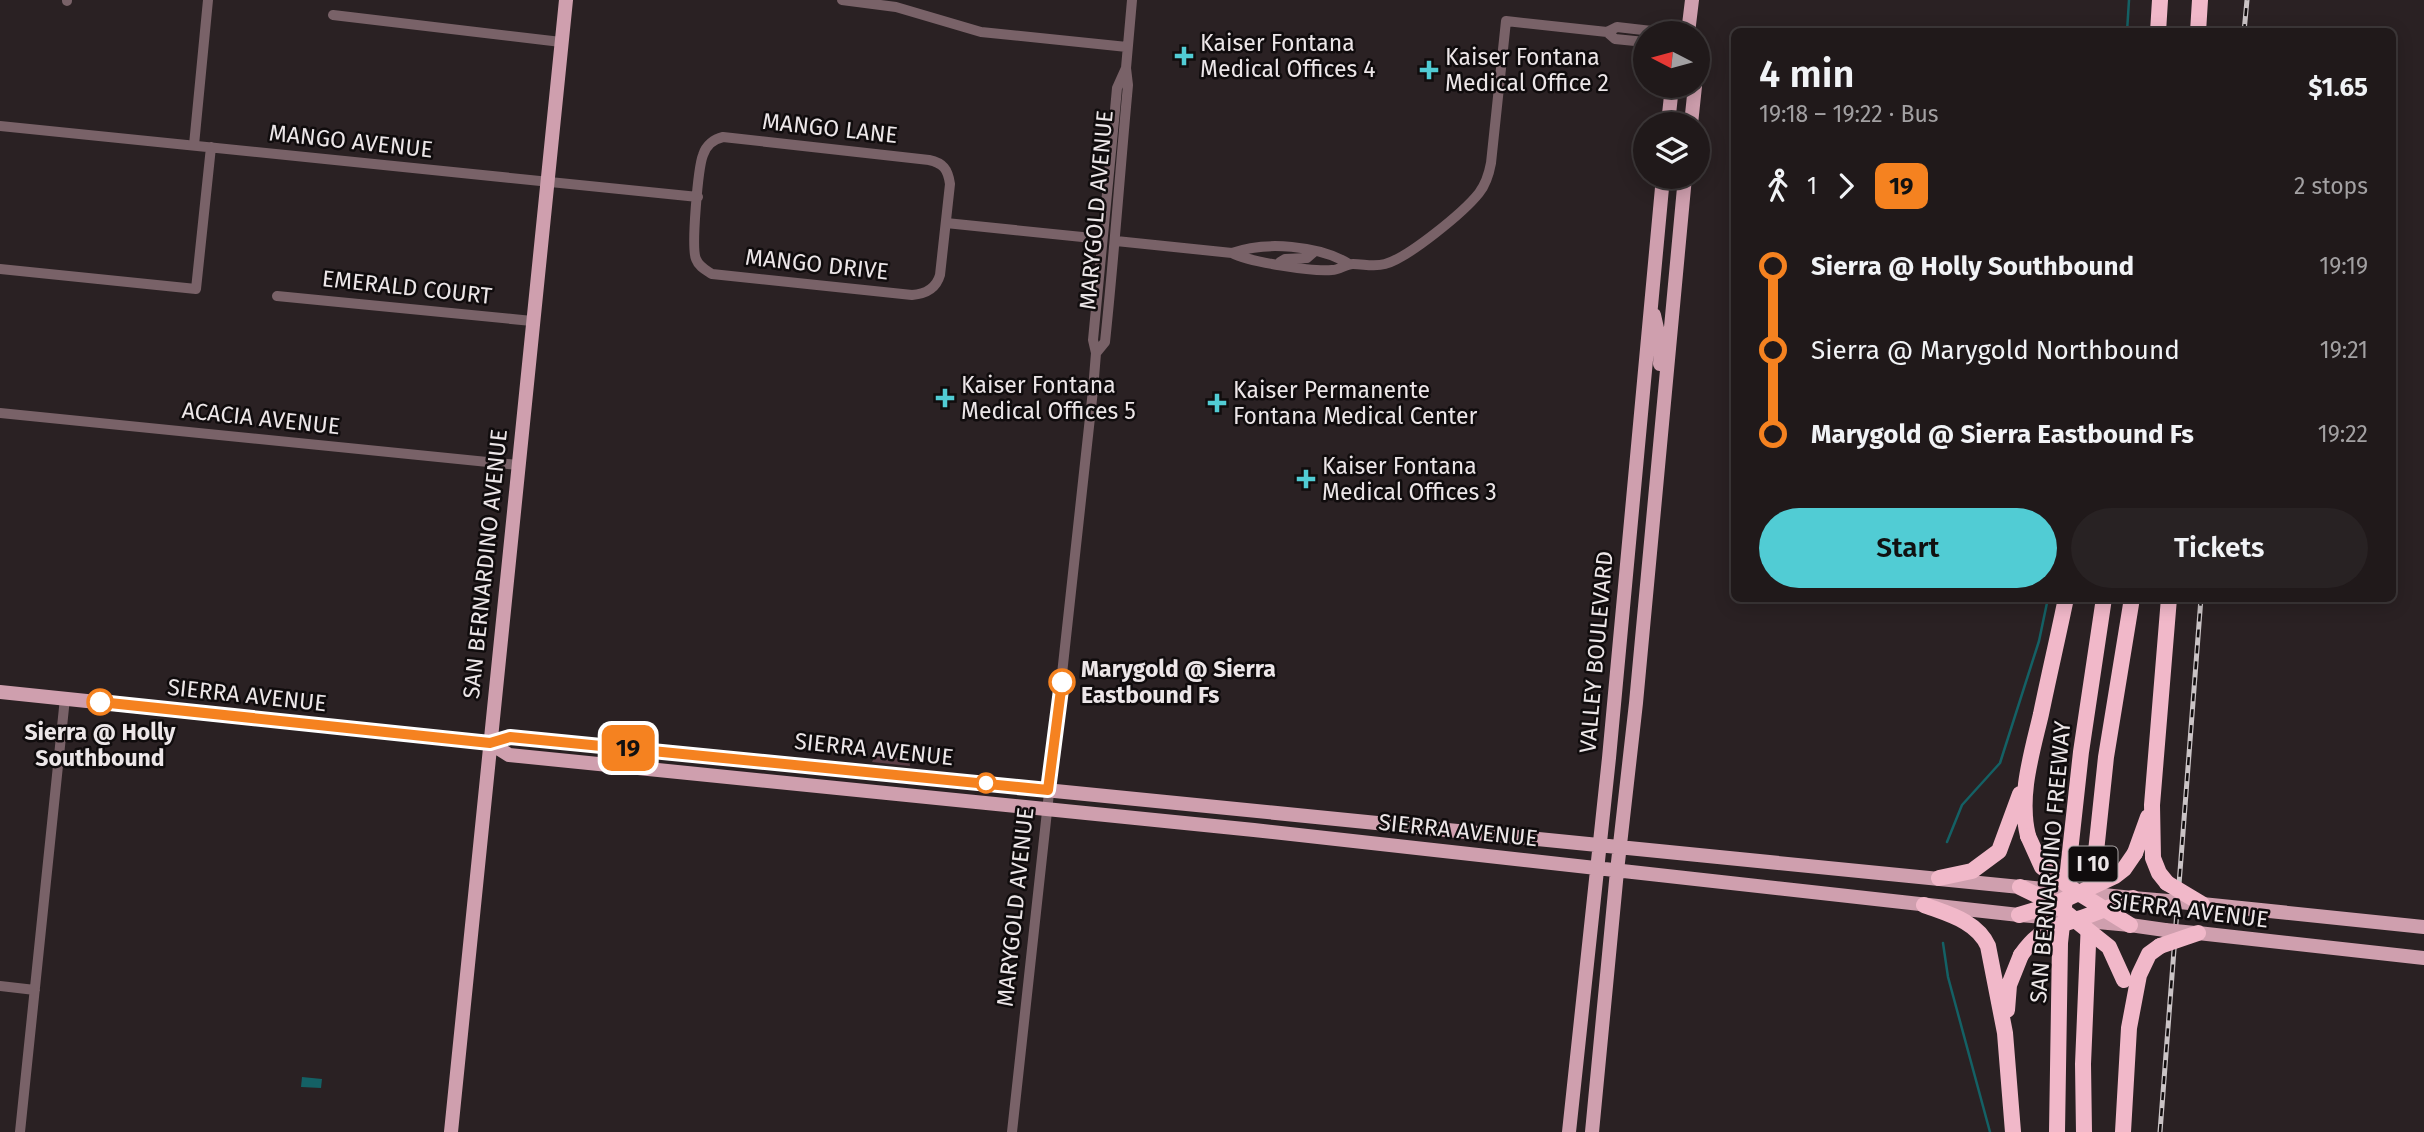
<!DOCTYPE html>
<meta charset="utf-8">
<style>
body{margin:0;font-family:"Fira Sans",sans-serif;background:#282223;color:#f1f3f6;height:100vh;display:flex;flex-direction:column;font-size:26px;white-space:nowrap}
*{box-sizing:border-box;margin:0}
p{font-size:23px;color:#a2a0a2}
.icon{flex:none;width:38px;height:38px;fill:none;stroke:currentColor;stroke-width:2;stroke-linecap:round;stroke-linejoin:round}
.map{position:relative;flex:1;overflow:hidden}
.details{position:absolute;left:1731px;top:28px;width:665px;height:574px;display:flex;flex-direction:column;background:#20191a;border-radius:10px;box-shadow:0 4px 18px #0003,0 0 0 2px #3d3839}
.details>*{flex:none}
.badge{padding:0 14px;border-radius:10px;font-size:24px;line-height:46px}
.needle{width:46px;rotate:276deg}
.controls{position:absolute;left:1633px;top:21px;display:grid;gap:14px}
.controls a{display:grid;place-items:center;width:77px;height:77px;border-radius:50%;background:#20191a;box-shadow:0 4px 18px #0003,0 0 0 2px #3d3839;font-size:35px}
.map>.badge{position:absolute;translate:-50% -50%;box-shadow:0 0 0 4px #fff}
.legs{display:flex;align-items:center;gap:10px;height:77px;padding:0 28px;font-size:23px}
.legs p{margin-inline-start:auto}
.headline{display:flex;align-items:center;justify-content:space-between;height:119px;padding:0 28px}
h1{font-size:38px;font-weight:600;line-height:52px}
.primary-button{display:flex;gap:14px;margin-top:auto;padding:14px 28px}
.primary-button a{flex:1;height:80px;border-radius:42px;background:#51ccd4;color:#111;font-size:28px;font-weight:600;line-height:80px;text-align:center}
.primary-button a+a{background:#282223;color:#f1f3f6}
ul{padding:0 28px;list-style:none}
li{display:flex;align-items:center;gap:24px;height:84px;font-size:26px}
li i{display:grid;place-items:center;width:10px;height:100%;margin:0 9px;background:currentColor}
li i::after{content:'';width:18px;height:18px;margin:-9px;border:5px solid;border-radius:50%;background:#20191a}
li p{margin-inline-start:auto}
li:first-child i{background:linear-gradient(#0000 50%,currentColor 0)}
li:last-child i{background:linear-gradient(currentColor 50%,#0000 0)}
.map>svg:first-child{display:block}
.green{fill:#5b3e47}
.water{fill:#146165}
.lines{fill:none;stroke-linecap:round;stroke-linejoin:round}
.stream{stroke:#146165;stroke-width:2.5}
.minor{stroke:#796268;stroke-width:10}
.major{stroke:#cf9fae;stroke-width:14}
.highway{stroke:#f1b8c9;stroke-width:16}
.rail-casing{stroke:#cac3c5;stroke-width:5}
.rail{stroke:#100c0d;stroke-width:2.5;stroke-dasharray:8;stroke-linecap:butt}
.major-bridge{stroke:#cf9fae;stroke-width:14}
.highway-bridge{stroke:#f1b8c9;stroke-width:16}
.line-1-casing{stroke:#fff;stroke-width:16}
.line-1{stroke:#f58220;stroke-width:10}
.poi-dot{fill:#51ccd4;stroke:#100c0d;stroke-width:2.5}
.stop-1-dot{fill:#fff;stroke:#f58220;stroke-width:3.5}
.labels{text-anchor:middle;dominant-baseline:central;stroke-width:5;stroke-linejoin:round;paint-order:stroke}
.shield{fill:#100c0d;stroke:#aaa5a6;stroke-width:2}
.shield-label{font-size:21px;font-weight:bold;fill:#ece6e8}
.poi-label{font-size:23px;fill:#ece6e8;stroke:#100c0d;text-anchor:start}
.street-label{font-size:23px;fill:#ece6e8;stroke:#100c0d}
.stop-label{font-size:23px;font-weight:bold;fill:#ece6e8;stroke:#100c0d;text-anchor:start}
</style>
<div class="map">
<svg width="2424" height="1132" viewBox="0 0 2424 1132">
<rect width="100%" height="100%" fill="#2a2123"/>
<!-- green -->
<path class="green" d="M875,756L909,759L910,766L872,762Z"/>
<!-- water -->
<path class="water" d="M302,1077L322,1079L321,1088L301,1087Z"/>
<g class="lines">
<!-- stream -->
<path class="stream" d="M2127,32L2129,0
M1947,842L1962,805L2000,763L2039,641L2048,598
M1943,943L1948,977L1990,1132"/>
<!-- minor -->
<path class="minor" d="M842,0L896,7L981,32L1127,47
M67,1V0
M333,15L561,42
M1607,32L1617,27L1669,33
M0,126L698,197
M723,137L929,160C943,163 948,169 950,184L940,275C936,289 925,294 912,295L712,274C706,270 699,267 696,259C691,248 698,168 703,155C706,145 714,139 723,137Z
M194,145L208,0
M946,223L1102,239
M1116,241L1232,253C1249,262 1313,272 1332,270C1340,270 1345,264 1353,264C1364,264 1374,267 1385,264C1408,258 1464,212 1479,193C1486,184 1489,174 1491,163L1506,21L1607,32L1615,39L1645,42
M1232,253C1265,241 1319,245 1349,264
M1280,262L1285,259L1307,258L1315,251
M0,269L196,289L211,147
M277,296L532,321
M1096,353L1105,342C1114,257 1120,171 1128,85L1126,68L1132,0
M0,413L518,465
M0,986L35,990
M20,1132L65,698
M1012,1132L1093,390L1096,353L1093,340L1115,110L1117,88L1126,68"/>
<!-- major -->
<path class="major" d="M1688,33L1692,0
M1668,124L1672,86
M1691,124L1695,86
M1654,315L1661,346L1660,364
M0,692L490,743L510,737L623,748L2020,887
M490,743L509,755L1254,830L2019,915
M2133,898L2168,901
M2202,904L2424,927
M2130,925L2165,930
M2198,933L2424,958
M451,1132L566,0
M1569,1132L1609,758L1663,177
M1592,1132L1617,871L1636,703L1685,177"/>
<!-- highway -->
<path class="highway" d="M2158,32L2160,0
M2198,32L2200,0
M2028,836C2018,796 2032,753 2041,714C2049,675 2058,637 2066,598
M2135,853L2148,817
M1939,878L1972,871L1999,851L2020,794
M2167,883L2159,873L2153,858L2152,805L2169,598
M2091,899L2106,757L2132,598
M1924,905C1948,914 1977,921 1988,946L2005,1033L2013,1132
M2007,1010L2009,985L2021,955
M2057,1132L2060,943L2081,752L2104,598
M2084,1132L2083,1064L2089,921
M2123,1132L2129,1028L2139,975L2149,954L2160,946"/>
<!-- rail casing -->
<g class="rail-casing">
<path id="rail" d="M2244,32L2247,0
M2160,1132L2201,598"/>
</g>
<!-- rail -->
<use href="#rail" class="rail"/>
<!-- major-bridge -->
<path class="major-bridge" d="M2025,887L2133,898
M2168,901L2200,904
M2020,915L2130,925
M2165,930L2195,933"/>
<!-- highway-bridge -->
<path class="highway-bridge" d="M2028,836L2042,867L2077,892L2130,925
M2167,883L2202,904
M2020,887L2055,904L2109,947L2124,980
M2019,915L2055,904L2115,876L2124,869L2135,853
M2160,946L2198,933
M2021,955C2037,932 2049,928 2075,920C2095,914 2114,905 2133,898"/>
</g>
<g class="lines">
<!-- line-1 casing -->
<g class="line-1-casing">
<path id="line-1" d="M100,702L490,743L510,737L1048,790L1062,682"/>
</g>
<!-- line-1 -->
<use href="#line-1" class="line-1"/>
</g>
<!-- markers -->
<g class="poi-dot">
<path d="M1180.5 45.5h7v7h7v7h-7v7h-7v-7h-7v-7h7z"/>
<path d="M1425.5 59.5h7v7h7v7h-7v7h-7v-7h-7v-7h7z"/>
<path d="M941.5 387.5h7v7h7v7h-7v7h-7v-7h-7v-7h7z"/>
<path d="M1213.5 392.5h7v7h7v7h-7v7h-7v-7h-7v-7h7z"/>
<path d="M1302.5 468.5h7v7h7v7h-7v7h-7v-7h-7v-7h7z"/>
</g>
<g class="stop-1-dot">
<circle cx="1062" cy="682" r="12"/>
<circle cx="100" cy="702" r="12"/>
<circle cx="986" cy="783" r="9"/>
</g>
<g class="labels">
<!-- shield labels -->
<rect class="shield" x="2068.5" y="846.5" width="49" height="35" rx="5"/>
<g class="shield-label">
<text x="2093" y="864">I 10</text>
</g>
<!-- poi labels -->
<g class="poi-label">
<text x="1200" y="43">Kaiser Fontana<tspan x="1200" dy="26">Medical Offices 4</tspan></text>
<text x="1445" y="57">Kaiser Fontana<tspan x="1445" dy="26">Medical Office 2</tspan></text>
<text x="961" y="385">Kaiser Fontana<tspan x="961" dy="26">Medical Offices 5</tspan></text>
<text x="1233" y="390">Kaiser Permanente<tspan x="1233" dy="26">Fontana Medical Center</tspan></text>
<text x="1322" y="466">Kaiser Fontana<tspan x="1322" dy="26">Medical Offices 3</tspan></text>
</g>
<!-- street labels -->
<g class="street-label">
<text transform="translate(830 128) rotate(6)">MANGO LANE</text>
<text transform="translate(351 141) rotate(6)">MANGO AVENUE</text>
<text transform="translate(1096 210) rotate(-85)">MARYGOLD AVENUE</text>
<text transform="translate(817 264) rotate(6)">MANGO DRIVE</text>
<text transform="translate(407 287) rotate(6)">EMERALD COURT</text>
<text transform="translate(261 418) rotate(6)">ACACIA AVENUE</text>
<text transform="translate(485 564) rotate(-84)">SAN BERNARDINO AVENUE</text>
<text transform="translate(1596 652) rotate(-85)">VALLEY BOULEVARD</text>
<text transform="translate(247 695) rotate(6)">SIERRA AVENUE</text>
<text transform="translate(874 749) rotate(6)">SIERRA AVENUE</text>
<text transform="translate(1458 830) rotate(6)">SIERRA AVENUE</text>
<text transform="translate(2050 862) rotate(-85)">SAN BERNARDINO FREEWAY</text>
<text transform="translate(1015 907) rotate(-84)">MARYGOLD AVENUE</text>
<text transform="translate(2189 910) rotate(7)">SIERRA AVENUE</text>
</g>
<!-- stop labels -->
<g class="stop-label">
<text x="1081" y="669">Marygold @ Sierra<tspan x="1081" dy="26">Eastbound Fs</tspan></text>
<text x="100" y="732" text-anchor="middle">Sierra @ Holly<tspan x="100" dy="26">Southbound</tspan></text>
</g>
</g>
</svg>
<div class="controls">
<a><svg class="needle" viewBox="-14 -14 28 28"><path d="M0-13l5 13h-10z" fill="#e53935"/><path d="M0 13l5-13h-10z" fill="#a2a0a2"/></svg></a>
<a><svg class="icon" aria-label="layers" viewBox="0 0 24 24"><path d="M12 4l9 5-9 5-9-5zM3 14l9 5 9-5"/></svg></a>
</div>
<b class="badge" style="left:628px;top:748px;background:#f58220;color:#111">19</b>
<section class="details">
<div class="headline"><div><h1>4 min</h1><p>19:18 – 19:22 · Bus</p></div><b>$1.65</b></div>
<div class="legs"><svg class="icon" aria-label="walk" viewBox="0 0 24 24"><circle cx="13" cy="4" r="2"/><path d="M13 8l-2 6 4 7M11 14l-3 7M7 12l3-4h3l4 4"/></svg>1<svg class="icon" aria-label="forward" viewBox="0 0 24 24"><path d="M9 5l7 7-7 7"/></svg><b class="badge" style="background:#f58220;color:#111">19</b><p>2 stops</p></div>
<ul>
<li><i style="color:#f58220"></i><b>Sierra @ Holly Southbound</b><p>19:19</p></li>
<li><i style="color:#f58220"></i><span>Sierra @ Marygold Northbound</span><p>19:21</p></li>
<li><i style="color:#f58220"></i><b>Marygold @ Sierra Eastbound Fs</b><p>19:22</p></li>
</ul>
<div class="primary-button"><a>Start</a><a>Tickets</a></div>
</section>
</div>
